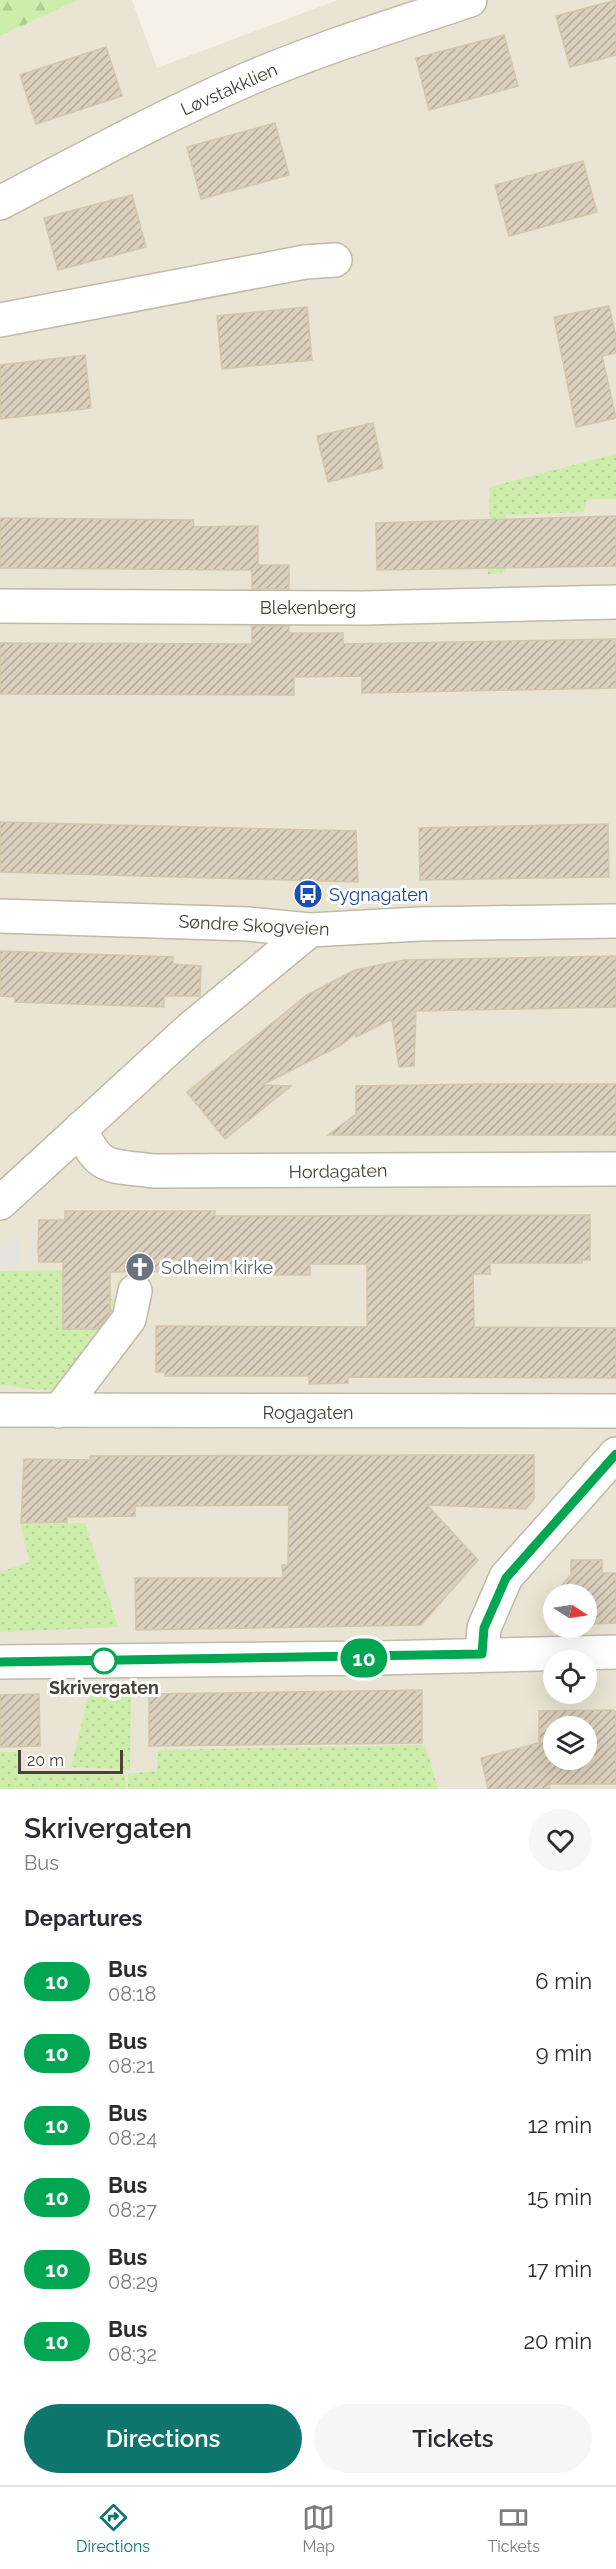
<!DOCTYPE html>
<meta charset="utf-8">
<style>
body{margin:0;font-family:Raleway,sans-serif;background:#f7f7f7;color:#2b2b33;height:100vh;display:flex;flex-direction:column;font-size:22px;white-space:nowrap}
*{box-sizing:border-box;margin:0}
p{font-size:20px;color:#7c7c81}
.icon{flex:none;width:33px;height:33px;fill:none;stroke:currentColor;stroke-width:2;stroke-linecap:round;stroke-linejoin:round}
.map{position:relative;height:1789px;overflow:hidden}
.side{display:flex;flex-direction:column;background:#fff;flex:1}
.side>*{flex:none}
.badge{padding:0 12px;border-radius:20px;font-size:21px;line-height:39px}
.needle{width:39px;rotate:102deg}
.tools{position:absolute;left:543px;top:1584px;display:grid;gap:12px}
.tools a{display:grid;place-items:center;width:54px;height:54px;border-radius:50%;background:#fff;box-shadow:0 6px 24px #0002;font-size:30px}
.scale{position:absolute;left:18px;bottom:15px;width:105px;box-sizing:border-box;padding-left:6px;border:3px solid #484234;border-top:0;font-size:16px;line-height:21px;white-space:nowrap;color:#484234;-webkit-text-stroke:4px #fff;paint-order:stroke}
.map>.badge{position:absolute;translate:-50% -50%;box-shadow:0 0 0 3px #fff}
h2{padding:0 24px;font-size:22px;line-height:54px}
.round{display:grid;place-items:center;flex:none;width:63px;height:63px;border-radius:32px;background:#f7f7f7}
.summary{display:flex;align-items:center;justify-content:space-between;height:102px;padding:0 24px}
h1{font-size:28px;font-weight:600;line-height:45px}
.button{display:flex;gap:12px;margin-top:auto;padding:12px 24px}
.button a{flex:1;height:69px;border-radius:36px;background:#0f766e;color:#fff;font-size:24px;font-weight:600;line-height:69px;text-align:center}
.button a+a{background:#f7f7f7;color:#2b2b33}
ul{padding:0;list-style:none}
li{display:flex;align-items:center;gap:18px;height:72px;padding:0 24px}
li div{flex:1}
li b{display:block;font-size:22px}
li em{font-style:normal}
li .badge{min-width:66px;font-weight:700;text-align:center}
.tab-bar{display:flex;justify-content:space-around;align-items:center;height:84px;border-top:2px solid #e1e1e2;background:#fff;font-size:16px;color:#7c7c81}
.tab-bar a{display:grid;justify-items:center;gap:3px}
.tab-bar .active{color:#0f766e}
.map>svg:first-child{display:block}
.residential{fill:#e9e4d3;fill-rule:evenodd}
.grass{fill:url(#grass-dots)}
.forest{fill:url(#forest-firs)}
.parking{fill:#e5e3de}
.building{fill:url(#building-hatch);stroke:#d3c6ac;stroke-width:1.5;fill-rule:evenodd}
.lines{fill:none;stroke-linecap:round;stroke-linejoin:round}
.minor-casing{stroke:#c1baa7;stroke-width:36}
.minor{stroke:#fff;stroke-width:33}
.line-casing{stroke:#fff;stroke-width:14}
.line{stroke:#00a651;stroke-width:9}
.stop-dot{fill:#fff;stroke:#00a651;stroke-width:3}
.labels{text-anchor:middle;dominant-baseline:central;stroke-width:6;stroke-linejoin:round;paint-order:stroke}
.street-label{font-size:18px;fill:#484234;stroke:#fff}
.transit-label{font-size:18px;fill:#164399;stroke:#fff;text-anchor:start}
.worship-label{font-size:18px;fill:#5b616d;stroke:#fff;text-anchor:start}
.stop-label{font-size:18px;font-weight:bold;fill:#484234;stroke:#fff}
</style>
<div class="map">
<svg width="616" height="1789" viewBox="0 0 616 1789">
<defs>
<pattern id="grass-dots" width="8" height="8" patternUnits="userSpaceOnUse" patternTransform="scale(1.5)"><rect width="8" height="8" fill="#cea"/><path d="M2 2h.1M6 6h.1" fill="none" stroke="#b1cd93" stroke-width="1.8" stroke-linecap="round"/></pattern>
<pattern id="forest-firs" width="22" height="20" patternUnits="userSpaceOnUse" patternTransform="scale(1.5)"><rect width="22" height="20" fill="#cea"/><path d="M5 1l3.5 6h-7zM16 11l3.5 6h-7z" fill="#b1cd93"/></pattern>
<pattern id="building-hatch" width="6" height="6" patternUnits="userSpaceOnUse" patternTransform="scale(1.5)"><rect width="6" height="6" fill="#dbd0bd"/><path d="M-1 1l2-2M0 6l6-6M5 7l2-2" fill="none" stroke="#b4aa9a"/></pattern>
</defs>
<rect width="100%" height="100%" fill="#f5f1e6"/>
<!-- residential -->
<path class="residential" d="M78,0H132L157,68L338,0H616V1789H0V36ZM554,1594H586V1628H554ZM554,1660H586V1694H554ZM554,1726H586V1760H554Z"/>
<!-- grass -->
<path class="grass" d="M616,454V499H587L584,512L506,515L505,572L488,574L490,487Z
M63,1270V1329L109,1328V1297C137,1312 103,1345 91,1359C83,1368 73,1384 61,1388C49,1393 15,1386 0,1385V1271Z
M85,1523L118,1627L0,1632V1572L30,1562L20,1524Z
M131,1688L130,1770L71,1767L90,1690Z
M425,1745L438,1789H128V1774L157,1771L158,1750Z
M0,1752H20L22,1773L125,1775V1789H0Z"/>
<!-- forest -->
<path class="forest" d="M0,0H78L0,36Z"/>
<!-- parking -->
<path class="parking" d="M19,1233V1266L0,1267V1250Z"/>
<!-- building -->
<path class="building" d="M616,0V55L570,67L556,16Z
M504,35L518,86L429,110L416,58Z
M106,47L122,96L36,124L20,75Z
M275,123L289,175L201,199L187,147Z
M583,161L597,212L509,236L495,185Z
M132,195L146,247L58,270L44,218Z
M609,306L616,337V353L602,356L616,418L576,427L554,317Z
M307,307L312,360L222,369L217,316Z
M85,355L91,408L0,419V365Z
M373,423L383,468L328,482L317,436Z
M616,516V566L377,570L376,523Z
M0,518L193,520L194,527L258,526V565H289V589H252V570L0,568Z
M252,626H289V633H343V644L616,639V688L362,693V676L294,677V695L0,694V643L252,644Z
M0,822L356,831L358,882L0,872Z
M608,824L609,877L420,880L419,828Z
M0,951L173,957V964L201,966L200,996H164V1007L15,1002V997L0,996Z
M616,956V1007L416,1011L414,1066L399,1067L392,1019L356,1037V1033L341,1045L262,1085L291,1086L225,1139L187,1092L307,995L355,970L404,960Z
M483,1084H616V1135H328L356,1114V1086Z
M65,1211H215V1216L590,1215V1260H582V1263H490V1274H473L474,1327L616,1328V1378L348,1377V1383L309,1384V1376H165V1372H156V1326L367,1327V1264H310V1275H259V1271L110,1272V1313L98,1329H63V1262H39L38,1251L39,1220H65Z
M435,1455H534V1499L526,1509L427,1505L478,1560L421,1625L136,1630L135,1578H283L282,1565H288L289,1505L135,1506V1516L67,1517V1522L21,1523L24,1459L90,1460V1456Z
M571,1560H602V1573H616V1623L586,1624V1594H554L571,1575Z
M554,1595V1625H549L547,1601Z
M422,1690V1743L149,1746V1694Z
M39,1694L40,1746L0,1747V1695Z
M613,1710L616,1712V1784H549L550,1789H488L481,1758L539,1743V1711ZM554,1726H586V1760H554Z"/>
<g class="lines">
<!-- minor casing -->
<g class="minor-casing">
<path id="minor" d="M0,203C82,160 163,116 248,79C320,48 396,25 470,0
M0,320L305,262L335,260
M0,606L363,608L616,602
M0,916L248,924L310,930L419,924L616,921
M81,1128C98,1172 111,1165 154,1171L616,1169
M0,1203L190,1029L310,930
M0,1410L616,1411
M59,1411L129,1319L135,1291
M482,1654L484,1628L506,1577L616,1454
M0,1662L378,1658L616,1652"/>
</g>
<!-- minor -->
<use href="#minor" class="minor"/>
</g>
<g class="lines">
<!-- line casing -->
<g class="line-casing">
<path id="line" d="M0,1662L482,1654L484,1628L506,1578L616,1454"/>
</g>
<!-- line -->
<use href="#line" class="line"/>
</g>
<!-- icons -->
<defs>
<g id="bus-disc" transform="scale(1.5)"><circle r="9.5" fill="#1a4fb4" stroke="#fff"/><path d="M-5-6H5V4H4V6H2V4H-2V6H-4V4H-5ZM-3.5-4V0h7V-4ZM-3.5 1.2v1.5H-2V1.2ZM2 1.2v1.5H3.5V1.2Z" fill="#fff"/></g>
<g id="church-disc" transform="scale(1.5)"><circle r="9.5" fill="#6b7280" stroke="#fff"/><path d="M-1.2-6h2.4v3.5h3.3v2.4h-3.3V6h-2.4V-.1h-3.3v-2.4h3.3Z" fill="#fff"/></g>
</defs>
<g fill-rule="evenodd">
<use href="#bus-disc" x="308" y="894"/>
<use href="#church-disc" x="140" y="1267"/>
</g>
<!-- markers -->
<circle class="stop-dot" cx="104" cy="1661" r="12"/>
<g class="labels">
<!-- street labels -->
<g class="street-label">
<text transform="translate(229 89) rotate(-24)">Løvstakklien</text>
<text x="308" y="607">Blekenberg</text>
<text transform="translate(254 925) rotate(3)">Søndre Skogveien</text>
<text transform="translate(338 1171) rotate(-1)">Hordagaten</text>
<text x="308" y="1412">Rogagaten</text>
</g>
<!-- transit labels -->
<g class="transit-label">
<text x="329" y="894">Sygnagaten</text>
</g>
<!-- worship labels -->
<g class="worship-label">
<text x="161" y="1267">Solheim kirke</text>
</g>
<!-- stop labels -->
<g class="stop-label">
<text x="104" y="1687">Skrivergaten</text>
</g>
</g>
</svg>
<div class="tools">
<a><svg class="needle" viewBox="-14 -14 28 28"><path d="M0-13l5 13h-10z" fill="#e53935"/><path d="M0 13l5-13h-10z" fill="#7c7c81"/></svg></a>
<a><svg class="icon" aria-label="locate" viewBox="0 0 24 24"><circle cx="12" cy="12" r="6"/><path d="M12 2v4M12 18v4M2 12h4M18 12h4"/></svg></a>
<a><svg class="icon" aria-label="layers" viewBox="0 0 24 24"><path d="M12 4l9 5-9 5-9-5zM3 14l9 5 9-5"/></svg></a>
</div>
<div class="scale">20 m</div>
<b class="badge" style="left:364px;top:1658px;background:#00a651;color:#fff">10</b>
</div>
<section class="side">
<div class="summary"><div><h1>Skrivergaten</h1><p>Bus</p></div><a class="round"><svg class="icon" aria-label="heart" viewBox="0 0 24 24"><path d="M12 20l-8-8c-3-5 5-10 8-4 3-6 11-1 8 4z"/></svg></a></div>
<h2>Departures</h2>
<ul>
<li><span class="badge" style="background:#00a651;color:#fff">10</span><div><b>Bus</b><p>08:18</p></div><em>6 min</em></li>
<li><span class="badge" style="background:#00a651;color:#fff">10</span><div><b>Bus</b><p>08:21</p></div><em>9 min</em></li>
<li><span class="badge" style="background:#00a651;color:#fff">10</span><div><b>Bus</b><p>08:24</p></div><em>12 min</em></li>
<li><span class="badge" style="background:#00a651;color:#fff">10</span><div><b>Bus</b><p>08:27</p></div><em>15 min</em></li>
<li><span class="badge" style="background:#00a651;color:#fff">10</span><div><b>Bus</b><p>08:29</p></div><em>17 min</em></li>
<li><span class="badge" style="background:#00a651;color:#fff">10</span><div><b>Bus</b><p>08:32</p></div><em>20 min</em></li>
</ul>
<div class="button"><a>Directions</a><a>Tickets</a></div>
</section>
<nav class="tab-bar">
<a class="active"><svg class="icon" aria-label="directions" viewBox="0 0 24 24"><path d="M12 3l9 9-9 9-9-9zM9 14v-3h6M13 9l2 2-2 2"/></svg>Directions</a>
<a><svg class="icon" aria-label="map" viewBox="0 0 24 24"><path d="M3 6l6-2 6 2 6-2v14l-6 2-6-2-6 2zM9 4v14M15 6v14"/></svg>Map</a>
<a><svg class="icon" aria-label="tickets" viewBox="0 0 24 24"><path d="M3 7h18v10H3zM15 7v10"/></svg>Tickets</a>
</nav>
